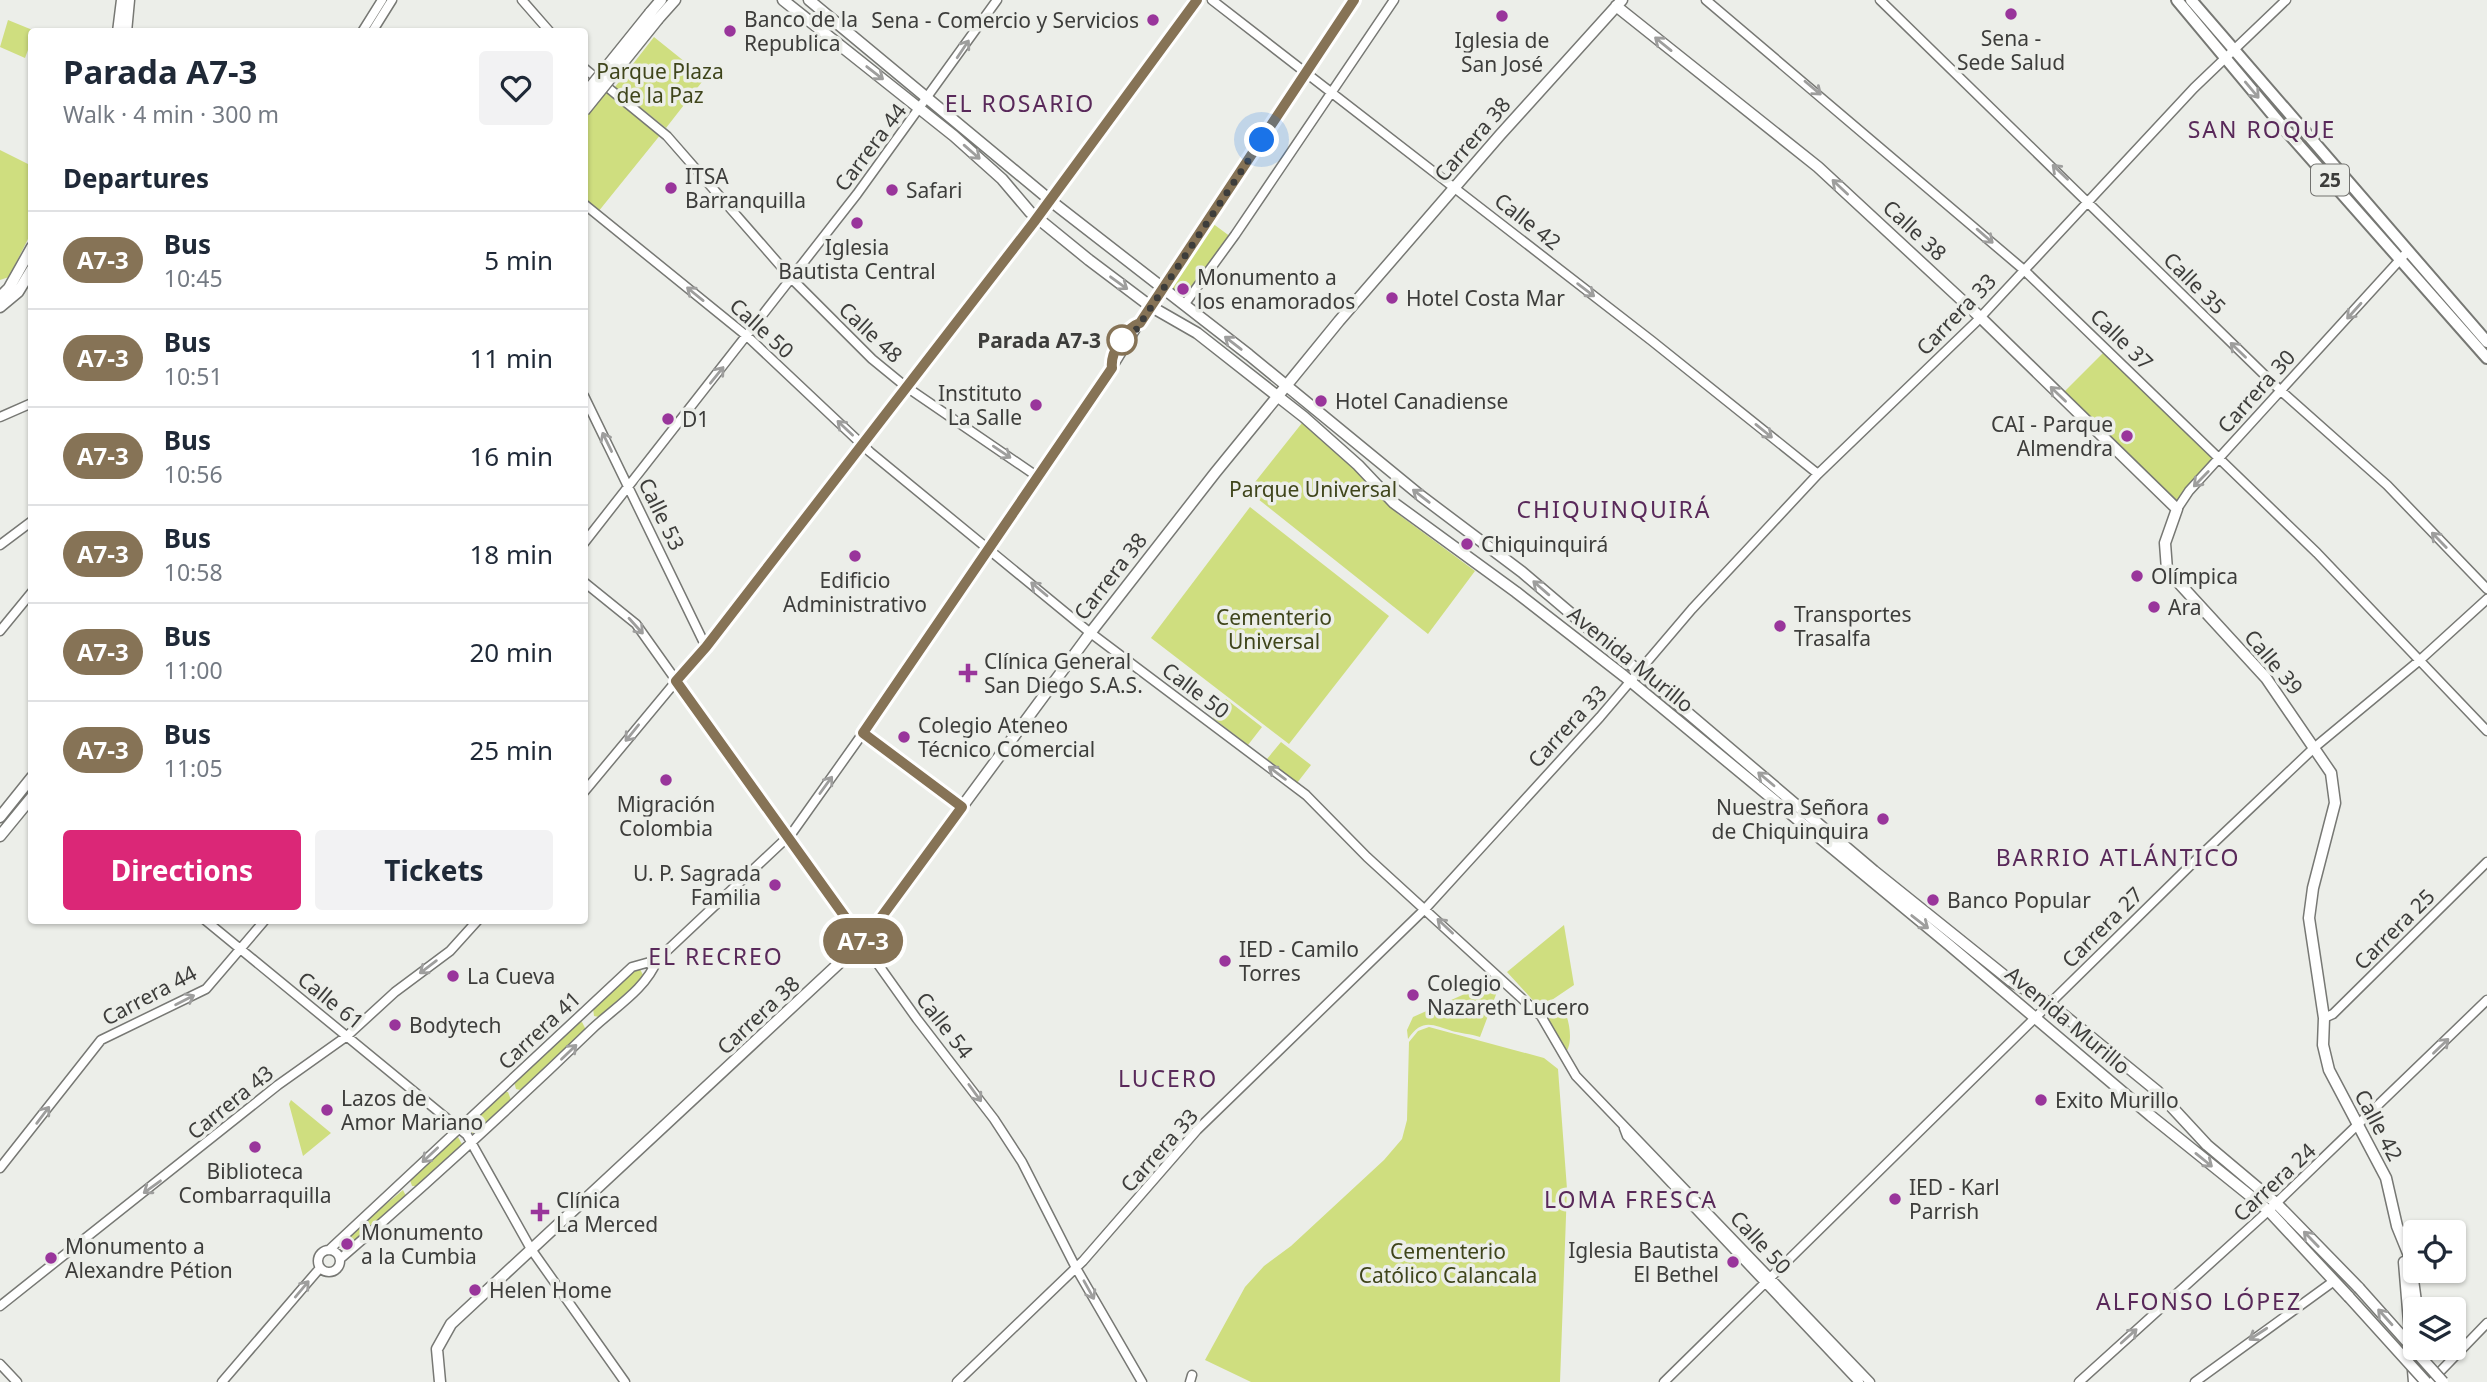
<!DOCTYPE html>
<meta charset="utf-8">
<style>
body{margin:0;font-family:"Noto Sans",sans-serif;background:#f2f2f3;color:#1f2937;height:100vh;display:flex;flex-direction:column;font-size:26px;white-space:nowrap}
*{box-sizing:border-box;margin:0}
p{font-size:23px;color:#747a83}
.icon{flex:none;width:38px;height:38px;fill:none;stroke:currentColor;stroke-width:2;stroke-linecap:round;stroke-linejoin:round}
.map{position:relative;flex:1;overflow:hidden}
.panel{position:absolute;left:28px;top:28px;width:560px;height:896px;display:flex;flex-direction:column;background:#fff;border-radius:7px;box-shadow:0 2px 5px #0004}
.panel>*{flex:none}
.badge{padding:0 14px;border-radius:23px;font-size:24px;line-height:46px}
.fabs{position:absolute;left:2403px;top:1220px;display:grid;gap:14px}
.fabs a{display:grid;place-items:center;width:63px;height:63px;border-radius:7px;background:#fff;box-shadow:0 2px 5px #0004;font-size:35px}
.you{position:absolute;width:35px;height:35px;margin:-18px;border:5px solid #fff;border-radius:50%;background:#1a73e8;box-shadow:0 0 0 10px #1a73e833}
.map>.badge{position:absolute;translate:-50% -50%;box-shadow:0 0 0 4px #fff}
h2{padding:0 35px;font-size:26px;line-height:63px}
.round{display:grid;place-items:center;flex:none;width:74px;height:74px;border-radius:7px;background:#f2f2f3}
.head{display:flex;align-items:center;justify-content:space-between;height:119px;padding:0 35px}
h1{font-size:33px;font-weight:700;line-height:52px}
.cta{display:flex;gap:14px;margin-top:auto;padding:14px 35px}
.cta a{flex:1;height:80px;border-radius:7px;background:#db2777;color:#fff;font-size:28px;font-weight:700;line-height:80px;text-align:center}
.cta a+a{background:#f2f2f3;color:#1f2937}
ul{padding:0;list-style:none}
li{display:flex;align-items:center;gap:21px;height:98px;padding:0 35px;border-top:2px solid #e0e1e3}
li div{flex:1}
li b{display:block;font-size:26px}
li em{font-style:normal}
li .badge{min-width:77px;font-weight:700;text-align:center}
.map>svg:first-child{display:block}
.green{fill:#cfde7f}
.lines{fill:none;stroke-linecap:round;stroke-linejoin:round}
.minor-casing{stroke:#777874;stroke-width:11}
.major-casing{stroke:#777874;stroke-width:13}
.highway-casing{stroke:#777874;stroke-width:14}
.minor{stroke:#fff;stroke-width:8}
.major{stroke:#fff;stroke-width:10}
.highway{stroke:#fff;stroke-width:10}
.major-bridge-casing{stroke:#777874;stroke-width:13;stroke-linecap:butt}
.major-bridge{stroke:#fff;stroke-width:10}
.oneway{stroke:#9e9e9d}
.line-casing{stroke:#fff;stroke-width:16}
.line{stroke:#867356;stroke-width:10}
.walk{stroke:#3d3d3b;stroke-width:7;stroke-dasharray:0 12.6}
.poi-dot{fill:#99359b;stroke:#eceee9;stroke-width:2.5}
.stop-dot{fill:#fff;stroke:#867356;stroke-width:3.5}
.labels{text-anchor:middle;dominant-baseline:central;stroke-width:7;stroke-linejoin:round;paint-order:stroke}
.shield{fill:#eceee9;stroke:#72726f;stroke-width:2}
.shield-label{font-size:19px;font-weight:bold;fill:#3d3d3b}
.poi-label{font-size:21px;fill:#3d3d3b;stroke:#eceee9;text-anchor:start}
.park-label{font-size:21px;fill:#3f451b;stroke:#eceee9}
.street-label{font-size:21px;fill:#3d3d3b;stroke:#eceee9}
.stop-label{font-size:21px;font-weight:bold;fill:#3d3d3b;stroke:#eceee9;text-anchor:end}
.neighbourhood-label{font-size:23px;letter-spacing:2px;fill:#59295a;stroke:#eceee9}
</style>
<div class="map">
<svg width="2487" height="1382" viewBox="0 0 2487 1382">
<rect width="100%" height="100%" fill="#eceee9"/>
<!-- green -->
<path class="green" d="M8,20L35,31L32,32L31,42L25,58L0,47Z
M654,37L705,78L666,128L615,87Z
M607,91L661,134L598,212L585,201L584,120Z
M0,150L32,166L31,233L9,277L0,280Z
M1212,223L1231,237L1186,298L1169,286Z
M2107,349L2220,459L2177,509L2060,396Z
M1302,423L1355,469L1398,514L1475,571L1428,634L1248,491Z
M1250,507L1389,616L1289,744L1151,638Z
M1226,699L1262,727L1248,745L1213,718Z
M1281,742L1311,765L1297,783L1267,759Z
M1564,925L1574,985L1540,1008L1507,972Z
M640,969L644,977L599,1017L594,1016L593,1008L634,970Z
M1496,980L1500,984L1480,1037C1471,1034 1459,1033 1452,1031C1433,1025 1422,1018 1408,1039L1407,1030L1413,1017Z
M1563,1009C1570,1019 1573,1043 1566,1052L1547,1022L1552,1014Z
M582,1022L586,1030L520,1090L516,1089L514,1082L578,1023Z
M1429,1027L1544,1058L1558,1069L1567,1189L1560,1382H1251L1205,1360L1245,1287L1264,1266L1291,1246L1384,1160L1402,1139L1407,1120L1409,1042L1418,1031Z
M503,1092H508L511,1100L474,1134L470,1132L467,1125Z
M291,1100L331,1133L303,1156L289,1104Z
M458,1137L463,1146L418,1186H412L409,1177L452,1139Z
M403,1190L406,1196L349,1248L343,1246L345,1238Z"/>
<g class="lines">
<!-- minor casing -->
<g class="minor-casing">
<path id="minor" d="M522,0L550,32
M1212,0L1652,341L1818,474
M1706,0L2024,270L2317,553L2487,731
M1880,0L2281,391L2387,485L2487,589
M362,32L382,0
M372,32L392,0
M584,68L667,136L792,279L872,359L905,386L1038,477
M584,204L748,337L870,452L1088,631L1306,795L1367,857L1541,1016L1576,1076L1870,1382
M1184,305L1235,235L1394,0
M584,396L706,647
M0,417L32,403
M2177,509L2189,491L2407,252
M584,543L857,194L997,0
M0,545L32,521
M584,582L636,624L917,1019L994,1119L1022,1162L1076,1268L1142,1382
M0,631L32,592
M584,792L732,614L1037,218L1197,0
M205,920L467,1135L531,1249L625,1382
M2324,1018L2333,1014L2487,862
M1624,1128L1627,1136L1859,1382
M0,1168L101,1040L206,989L265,920
M318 1261a11 11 0 1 1 22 0a11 11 0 1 1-22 0Z
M329,1250L632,967L657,960
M340,1259C426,1185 510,1108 592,1029C614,1008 646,989 657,960L792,833L863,733L1112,368L1161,288L1212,217L1354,0
M0,1306L278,1085L347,1036L395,992L450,951L478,920
M0,1364L17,1382
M222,1382L320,1268
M957,1382L1083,1261L1197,1130L1425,909L1600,717L1692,609L1818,474L1976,322L2194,88L2286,0
M1190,1382L1192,1375
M1664,1382L2201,855L2315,747L2420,660L2487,599
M2079,1382L2267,1212L2487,1000
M2195,1382L2334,1281
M2430,1382L2487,1323"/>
</g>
<!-- major casing -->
<g class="major-casing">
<path id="major" d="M783,0L954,136L1002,179L1030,212L1089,260L1150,306L1197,333L1304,417L1358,465L1394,503L1516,592L1624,676L1948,944L2151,1116L2269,1211L2349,1297
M809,0L1056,205L1249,355L1421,496L1522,572L1874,871L2011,981L2049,1003L2157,1091L2207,1145L2276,1203L2359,1288
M1616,6L1818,167L1980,317L2177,509L2165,543L2167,570L2266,678L2331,773L2335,803L2313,888L2309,918L2324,1018L2323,1045L2329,1070L2386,1178L2397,1226L2410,1258L2417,1309
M650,13L661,0
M658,19L675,0
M118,32L122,0
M126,32L129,0
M0,297L9,288L32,247
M0,307L18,292L32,269
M0,817L32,777
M0,836L32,797
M2404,1262L2414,1382
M2419,1348L2421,1381
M440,1382L437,1349L451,1324L863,941L1091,632L1215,473L1339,321L1500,135L1622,0"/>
</g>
<!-- highway casing -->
<g class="highway-casing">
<path id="highway" d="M2177,0L2283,127L2487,358
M2191,0L2487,342"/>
</g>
<!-- minor -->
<use href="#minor" class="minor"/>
<!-- major -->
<use href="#major" class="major"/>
<!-- highway -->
<use href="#highway" class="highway"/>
<!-- major-bridge casing -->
<g class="major-bridge-casing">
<path id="major-bridge" d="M584,95L650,13
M584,111L658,19
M2359,1288L2443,1382
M2349,1297L2426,1382"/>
</g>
<!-- major-bridge -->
<use href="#major-bridge" class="major-bridge"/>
</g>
<!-- one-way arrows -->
<defs><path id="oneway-shaft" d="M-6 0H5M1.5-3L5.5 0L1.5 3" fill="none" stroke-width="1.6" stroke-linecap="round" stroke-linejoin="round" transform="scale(1.75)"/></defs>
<g class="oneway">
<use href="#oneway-shaft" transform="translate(1663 44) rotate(-141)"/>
<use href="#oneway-shaft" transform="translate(963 49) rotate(-56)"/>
<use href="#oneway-shaft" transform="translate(875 73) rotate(38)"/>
<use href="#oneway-shaft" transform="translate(1813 88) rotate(40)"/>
<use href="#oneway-shaft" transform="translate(2252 90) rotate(50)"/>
<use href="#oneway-shaft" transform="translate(972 152) rotate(41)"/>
<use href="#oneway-shaft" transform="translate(2060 172) rotate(-136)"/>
<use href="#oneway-shaft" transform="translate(1840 187) rotate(-137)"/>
<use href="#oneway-shaft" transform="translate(1985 236) rotate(41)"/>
<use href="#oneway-shaft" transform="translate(1119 283) rotate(36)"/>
<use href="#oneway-shaft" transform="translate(1586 290) rotate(37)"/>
<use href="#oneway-shaft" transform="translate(695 294) rotate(-141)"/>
<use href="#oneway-shaft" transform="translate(2354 311) rotate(132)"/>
<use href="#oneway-shaft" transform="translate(1233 343) rotate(-142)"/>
<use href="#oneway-shaft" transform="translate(2238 350) rotate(-136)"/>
<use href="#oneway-shaft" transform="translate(717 375) rotate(-51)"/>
<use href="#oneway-shaft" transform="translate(2058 394) rotate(-136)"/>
<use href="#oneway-shaft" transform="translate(845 428) rotate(-137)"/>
<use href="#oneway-shaft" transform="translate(1764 431) rotate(39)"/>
<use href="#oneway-shaft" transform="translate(607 442) rotate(-116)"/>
<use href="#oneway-shaft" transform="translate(1002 452) rotate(34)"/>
<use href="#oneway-shaft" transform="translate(2201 479) rotate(134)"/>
<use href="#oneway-shaft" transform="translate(1421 496) rotate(-142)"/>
<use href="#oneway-shaft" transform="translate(2439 540) rotate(-134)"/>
<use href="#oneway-shaft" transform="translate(1541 588) rotate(-139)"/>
<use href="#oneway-shaft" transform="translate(1039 589) rotate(-140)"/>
<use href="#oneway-shaft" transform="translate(636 626) rotate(48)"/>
<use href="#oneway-shaft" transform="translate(632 733) rotate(129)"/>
<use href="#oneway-shaft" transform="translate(1277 773) rotate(-143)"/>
<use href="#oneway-shaft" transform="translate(1766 779) rotate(-140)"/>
<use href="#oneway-shaft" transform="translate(826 785) rotate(-54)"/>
<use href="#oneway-shaft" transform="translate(1920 922) rotate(38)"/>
<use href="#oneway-shaft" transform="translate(1445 926) rotate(-137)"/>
<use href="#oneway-shaft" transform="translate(428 967) rotate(143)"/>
<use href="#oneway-shaft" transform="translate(185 1000) rotate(-27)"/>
<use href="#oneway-shaft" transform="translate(2441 1046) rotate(-44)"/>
<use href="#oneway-shaft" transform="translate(569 1052) rotate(-44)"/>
<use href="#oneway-shaft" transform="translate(975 1093) rotate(54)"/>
<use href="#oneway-shaft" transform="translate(43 1115) rotate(-53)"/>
<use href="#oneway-shaft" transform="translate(430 1155) rotate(137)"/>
<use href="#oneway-shaft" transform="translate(2204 1160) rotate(39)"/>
<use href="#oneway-shaft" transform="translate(152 1187) rotate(144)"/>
<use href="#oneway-shaft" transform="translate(2311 1239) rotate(-134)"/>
<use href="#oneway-shaft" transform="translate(302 1289) rotate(-50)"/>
<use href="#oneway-shaft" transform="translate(1089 1290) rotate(61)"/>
<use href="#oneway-shaft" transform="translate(2385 1317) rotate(-132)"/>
<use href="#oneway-shaft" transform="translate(2258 1334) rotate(147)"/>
<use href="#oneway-shaft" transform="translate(2129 1336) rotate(-42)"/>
</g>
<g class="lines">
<!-- line casing -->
<g class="line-casing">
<path id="line" d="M1197,0L1034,222L706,647L676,681L863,942L962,807L863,733L1112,368C1110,353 1125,328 1140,323L1354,0"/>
</g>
<!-- line -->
<use href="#line" class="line"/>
<!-- walk -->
<path class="walk" d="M1122,340L1126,345L1262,140"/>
</g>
<!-- markers -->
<g class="poi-dot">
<circle cx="2011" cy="14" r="7"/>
<circle cx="1502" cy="16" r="7"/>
<circle cx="1153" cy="20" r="7"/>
<circle cx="730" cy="31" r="7"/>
<circle cx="671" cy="188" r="7"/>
<circle cx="892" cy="190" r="7"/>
<circle cx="857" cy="223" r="7"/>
<circle cx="1183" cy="289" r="7"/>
<circle cx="1392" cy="298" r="7"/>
<circle cx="1321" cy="401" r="7"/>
<circle cx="1036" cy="405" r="7"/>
<circle cx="668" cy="419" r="7"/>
<circle cx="2127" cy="436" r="7"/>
<circle cx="1467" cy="544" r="7"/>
<circle cx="855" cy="556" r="7"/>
<circle cx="2137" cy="576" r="7"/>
<circle cx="2154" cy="607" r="7"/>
<circle cx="1780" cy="626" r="7"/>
<path d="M964.5 662.5h7v7h7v7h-7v7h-7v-7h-7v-7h7z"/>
<circle cx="904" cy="737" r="7"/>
<circle cx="666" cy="780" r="7"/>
<circle cx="1883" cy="819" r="7"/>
<circle cx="775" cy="885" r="7"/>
<circle cx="1933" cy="900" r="7"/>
<circle cx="1225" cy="961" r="7"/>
<circle cx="453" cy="976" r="7"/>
<circle cx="1413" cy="995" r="7"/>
<circle cx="395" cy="1025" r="7"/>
<circle cx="2041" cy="1100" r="7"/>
<circle cx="327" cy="1110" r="7"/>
<circle cx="255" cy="1147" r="7"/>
<circle cx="1895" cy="1199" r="7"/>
<path d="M536.5 1201.5h7v7h7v7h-7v7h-7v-7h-7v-7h7z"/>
<circle cx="347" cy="1244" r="7"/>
<circle cx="51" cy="1258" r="7"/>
<circle cx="1733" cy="1262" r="7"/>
<circle cx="475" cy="1290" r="7"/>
</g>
<circle class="stop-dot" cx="1122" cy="340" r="14"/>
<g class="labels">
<!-- shield labels -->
<rect class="shield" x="2311" y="164.5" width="38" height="31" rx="5"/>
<g class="shield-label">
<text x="2330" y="180">25</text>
</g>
<!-- poi labels -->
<g class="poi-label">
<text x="744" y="19">Banco de la<tspan x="744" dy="24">Republica</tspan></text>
<text x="1139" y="20" text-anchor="end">Sena - Comercio y Servicios</text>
<text x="2011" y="38" text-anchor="middle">Sena -<tspan x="2011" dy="24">Sede Salud</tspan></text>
<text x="1502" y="40" text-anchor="middle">Iglesia de<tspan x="1502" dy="24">San José</tspan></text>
<text x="685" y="176">ITSA<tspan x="685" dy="24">Barranquilla</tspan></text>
<text x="906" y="190">Safari</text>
<text x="857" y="247" text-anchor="middle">Iglesia<tspan x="857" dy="24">Bautista Central</tspan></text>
<text x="1197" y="277">Monumento a<tspan x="1197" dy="24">los enamorados</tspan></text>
<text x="1406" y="298">Hotel Costa Mar</text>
<text x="1022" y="393" text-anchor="end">Instituto<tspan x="1022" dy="24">La Salle</tspan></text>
<text x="1335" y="401">Hotel Canadiense</text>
<text x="682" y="419">D1</text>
<text x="2113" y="424" text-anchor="end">CAI - Parque<tspan x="2113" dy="24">Almendra</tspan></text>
<text x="1481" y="544">Chiquinquirá</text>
<text x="2151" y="576">Olímpica</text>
<text x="855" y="580" text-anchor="middle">Edificio<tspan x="855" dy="24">Administrativo</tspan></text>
<text x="2168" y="607">Ara</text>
<text x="1794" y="614">Transportes<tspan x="1794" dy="24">Trasalfa</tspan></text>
<text x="984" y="661">Clínica General<tspan x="984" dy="24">San Diego S.A.S.</tspan></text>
<text x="918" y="725">Colegio Ateneo<tspan x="918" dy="24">Técnico Comercial</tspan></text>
<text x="666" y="804" text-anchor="middle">Migración<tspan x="666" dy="24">Colombia</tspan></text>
<text x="1869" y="807" text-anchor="end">Nuestra Señora<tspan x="1869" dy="24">de Chiquinquira</tspan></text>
<text x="761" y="873" text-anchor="end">U. P. Sagrada<tspan x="761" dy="24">Familia</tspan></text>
<text x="1947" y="900">Banco Popular</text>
<text x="1239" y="949">IED - Camilo<tspan x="1239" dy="24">Torres</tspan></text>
<text x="467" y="976">La Cueva</text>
<text x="1427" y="983">Colegio<tspan x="1427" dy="24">Nazareth Lucero</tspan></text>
<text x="409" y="1025">Bodytech</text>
<text x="341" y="1098">Lazos de<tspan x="341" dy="24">Amor Mariano</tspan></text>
<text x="2055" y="1100">Exito Murillo</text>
<text x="255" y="1171" text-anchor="middle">Biblioteca<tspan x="255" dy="24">Combarraquilla</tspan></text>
<text x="1909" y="1187">IED - Karl<tspan x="1909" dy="24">Parrish</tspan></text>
<text x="556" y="1200">Clínica<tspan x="556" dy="24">La Merced</tspan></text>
<text x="361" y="1232">Monumento<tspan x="361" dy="24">a la Cumbia</tspan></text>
<text x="65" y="1246">Monumento a<tspan x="65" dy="24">Alexandre Pétion</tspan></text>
<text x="1719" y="1250" text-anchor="end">Iglesia Bautista<tspan x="1719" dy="24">El Bethel</tspan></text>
<text x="489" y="1290">Helen Home</text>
</g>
<!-- park labels -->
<g class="park-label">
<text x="660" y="71">Parque Plaza<tspan x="660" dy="24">de la Paz</tspan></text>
<text x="1313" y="489">Parque Universal</text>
<text x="1274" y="617">Cementerio<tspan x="1274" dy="24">Universal</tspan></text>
<text x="1448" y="1251">Cementerio<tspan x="1448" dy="24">Católico Calancala</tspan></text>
</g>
<!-- street labels -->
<g class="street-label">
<text transform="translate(1472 139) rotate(-49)">Carrera 38</text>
<text transform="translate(870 147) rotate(-53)">Carrera 44</text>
<text transform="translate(1528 221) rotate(38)">Calle 42</text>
<text transform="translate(1915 230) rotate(43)">Calle 38</text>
<text transform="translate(2195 283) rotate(45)">Calle 35</text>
<text transform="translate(1956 314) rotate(-46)">Carrera 33</text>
<text transform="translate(762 328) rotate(42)">Calle 50</text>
<text transform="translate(871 332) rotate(43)">Calle 48</text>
<text transform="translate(2122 339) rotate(44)">Calle 37</text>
<text transform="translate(2256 391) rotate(-48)">Carrera 30</text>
<text transform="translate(662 514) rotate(64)">Calle 53</text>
<text transform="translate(1110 576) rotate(-52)">Carrera 38</text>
<text transform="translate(1631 659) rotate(39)">Avenida Murillo</text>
<text transform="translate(2274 662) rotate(50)">Calle 39</text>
<text transform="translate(1196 690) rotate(37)">Calle 50</text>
<text transform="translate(1567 726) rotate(-47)">Carrera 33</text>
<text transform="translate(2102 927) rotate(-45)">Carrera 27</text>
<text transform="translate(2394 929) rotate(-45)">Carrera 25</text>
<text transform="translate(149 995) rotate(-28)">Carrera 44</text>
<text transform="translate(331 1000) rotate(39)">Calle 61</text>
<text transform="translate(758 1015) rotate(-43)">Carrera 38</text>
<text transform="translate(2068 1020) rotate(40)">Avenida Murillo</text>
<text transform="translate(945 1025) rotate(52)">Calle 54</text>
<text transform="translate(539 1030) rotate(-43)">Carrera 41</text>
<text transform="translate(230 1102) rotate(-39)">Carrera 43</text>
<text transform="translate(2379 1125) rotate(62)">Calle 42</text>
<text transform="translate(1159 1150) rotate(-48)">Carrera 33</text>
<text transform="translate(2274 1182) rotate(-43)">Carrera 24</text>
<text transform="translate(1761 1242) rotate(47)">Calle 50</text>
</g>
<!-- stop labels -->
<g class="stop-label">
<text x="1101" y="340">Parada A7-3</text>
</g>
<!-- neighbourhood labels -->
<g class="neighbourhood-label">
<text x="1020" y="103">EL ROSARIO</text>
<text x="2262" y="129">SAN ROQUE</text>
<text x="1614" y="509">CHIQUINQUIRÁ</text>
<text x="2118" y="857">BARRIO ATLÁNTICO</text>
<text x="716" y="956">EL RECREO</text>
<text x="1168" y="1078">LUCERO</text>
<text x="1631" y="1199">LOMA FRESCA</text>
<text x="2199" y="1301">ALFONSO LÓPEZ</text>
</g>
</g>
</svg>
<div class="fabs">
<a><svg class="icon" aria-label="locate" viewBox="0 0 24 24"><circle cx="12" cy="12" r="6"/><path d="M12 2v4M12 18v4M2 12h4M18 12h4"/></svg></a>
<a><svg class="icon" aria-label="layers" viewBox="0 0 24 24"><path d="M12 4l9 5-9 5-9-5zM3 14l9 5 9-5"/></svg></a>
</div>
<div class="you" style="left:1262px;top:140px"></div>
<b class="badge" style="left:863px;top:941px;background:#867356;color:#fff">A7-3</b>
<section class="panel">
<div class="head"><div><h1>Parada A7-3</h1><p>Walk · 4 min · 300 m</p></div><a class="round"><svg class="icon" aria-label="heart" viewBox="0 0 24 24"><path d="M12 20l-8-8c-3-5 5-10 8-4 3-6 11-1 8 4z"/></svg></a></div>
<h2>Departures</h2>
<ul>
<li><span class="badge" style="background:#867356;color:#fff">A7-3</span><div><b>Bus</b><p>10:45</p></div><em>5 min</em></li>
<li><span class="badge" style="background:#867356;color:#fff">A7-3</span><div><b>Bus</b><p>10:51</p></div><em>11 min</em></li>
<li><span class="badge" style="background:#867356;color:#fff">A7-3</span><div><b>Bus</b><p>10:56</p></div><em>16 min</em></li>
<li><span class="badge" style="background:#867356;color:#fff">A7-3</span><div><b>Bus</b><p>10:58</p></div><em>18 min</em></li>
<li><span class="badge" style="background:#867356;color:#fff">A7-3</span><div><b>Bus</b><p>11:00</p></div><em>20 min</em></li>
<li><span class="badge" style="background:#867356;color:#fff">A7-3</span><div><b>Bus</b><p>11:05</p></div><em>25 min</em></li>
</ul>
<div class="cta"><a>Directions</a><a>Tickets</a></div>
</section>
</div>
